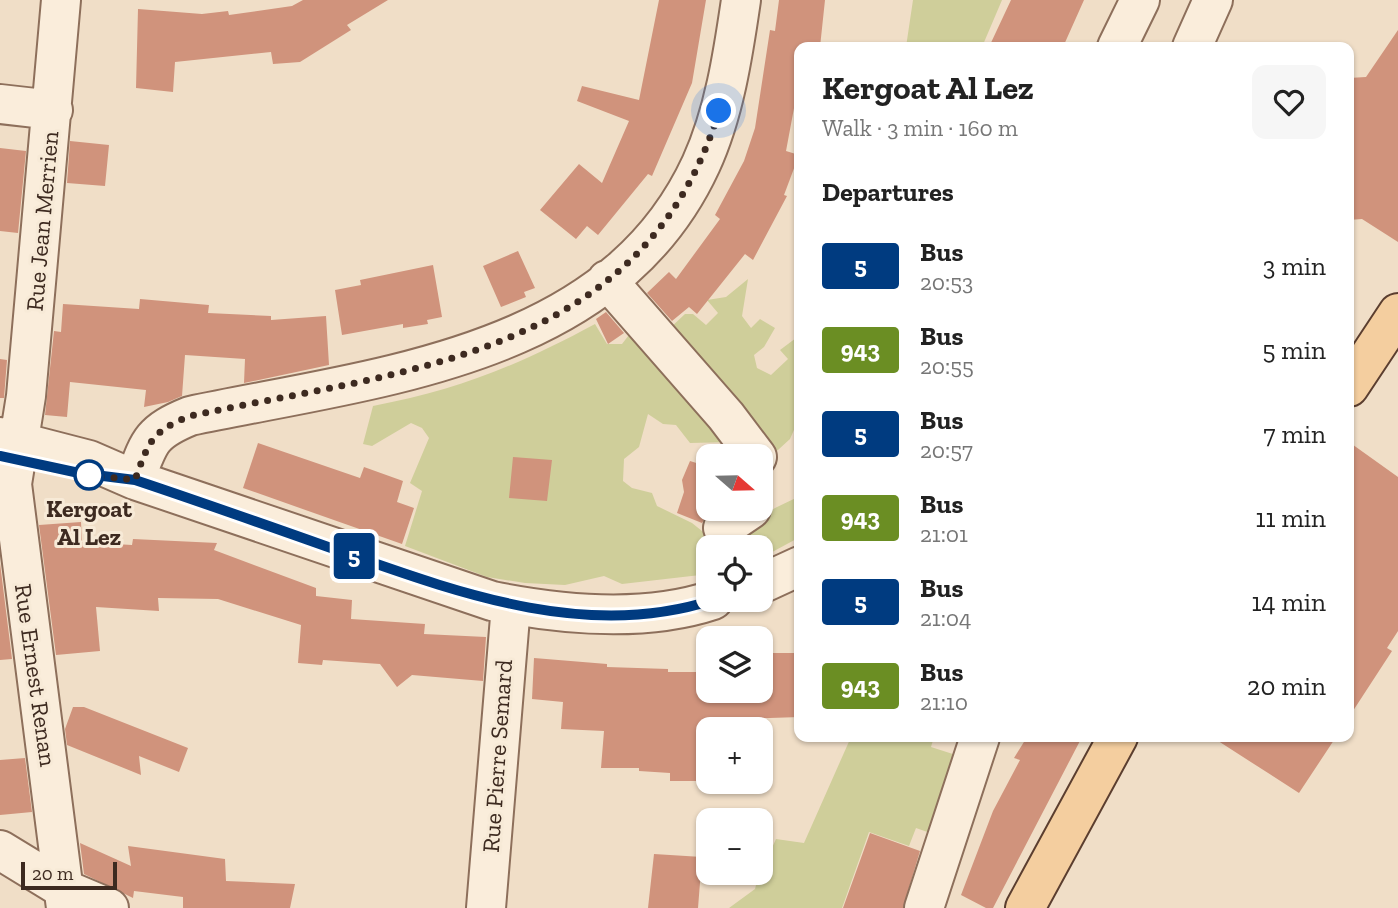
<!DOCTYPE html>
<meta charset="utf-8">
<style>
body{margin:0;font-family:"Zilla Slab",serif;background:#f6f6f6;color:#222;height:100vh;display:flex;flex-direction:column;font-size:26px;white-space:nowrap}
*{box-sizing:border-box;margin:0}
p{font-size:23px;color:#767676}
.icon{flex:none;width:38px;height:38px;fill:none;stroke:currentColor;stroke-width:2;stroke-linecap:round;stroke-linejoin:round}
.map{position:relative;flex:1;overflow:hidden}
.drawer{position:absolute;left:794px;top:42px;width:560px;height:700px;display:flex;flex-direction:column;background:#fff;border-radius:14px;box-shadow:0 2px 5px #0004}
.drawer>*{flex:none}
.badge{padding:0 14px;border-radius:5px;font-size:24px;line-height:46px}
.needle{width:46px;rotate:110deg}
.fabs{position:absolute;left:696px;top:444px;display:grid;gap:14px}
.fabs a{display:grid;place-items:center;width:77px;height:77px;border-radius:14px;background:#fff;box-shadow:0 2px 5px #0004;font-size:35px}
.scale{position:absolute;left:21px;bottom:18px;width:96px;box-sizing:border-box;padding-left:7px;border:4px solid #3d2a20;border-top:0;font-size:19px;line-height:24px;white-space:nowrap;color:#3d2a20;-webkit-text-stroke:5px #f7ead7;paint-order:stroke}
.you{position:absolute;width:35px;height:35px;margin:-18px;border:5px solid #fff;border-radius:50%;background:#1a73e8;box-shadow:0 0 0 10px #1a73e833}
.map>.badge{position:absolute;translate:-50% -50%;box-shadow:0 0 0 4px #fff}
h2{padding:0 28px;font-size:26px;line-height:63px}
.round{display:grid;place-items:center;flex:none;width:74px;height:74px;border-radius:14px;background:#f6f6f6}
.head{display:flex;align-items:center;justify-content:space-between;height:119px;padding:0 28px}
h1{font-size:33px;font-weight:700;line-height:52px}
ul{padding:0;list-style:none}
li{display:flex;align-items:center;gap:21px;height:84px;padding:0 28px}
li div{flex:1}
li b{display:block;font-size:26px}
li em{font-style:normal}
li .badge{min-width:77px;font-weight:700;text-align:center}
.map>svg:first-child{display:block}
.green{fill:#cfce9a}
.building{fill:#d0937c}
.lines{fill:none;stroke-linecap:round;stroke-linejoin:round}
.minor-casing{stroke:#8d6f5b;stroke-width:42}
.major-casing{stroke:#5b3e2f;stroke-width:42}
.minor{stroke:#faeddb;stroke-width:38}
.major{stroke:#f4ce9f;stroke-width:38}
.line-casing{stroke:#fff;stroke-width:16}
.line{stroke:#003b80;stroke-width:10}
.walk{stroke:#3d2a20;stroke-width:7;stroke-dasharray:0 12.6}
.stop-dot{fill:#fff;stroke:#003b80;stroke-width:3.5}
.labels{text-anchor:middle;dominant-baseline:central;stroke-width:6;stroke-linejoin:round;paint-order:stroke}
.street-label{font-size:24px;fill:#3d2a20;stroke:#f7ead7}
.stop-label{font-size:24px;font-weight:bold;fill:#3d2a20;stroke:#f7ead7}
</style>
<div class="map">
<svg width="1398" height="908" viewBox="0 0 1398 908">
<rect width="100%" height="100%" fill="#f0dec7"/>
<!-- green -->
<path class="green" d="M913,0H1002L982,47H906Z
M748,279L742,316L751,328L760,319L775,328L764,347L754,355L757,368L771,375L788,359L780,350L796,338L800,342V416L790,439L767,460L732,442L690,443L676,425L663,424L648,414L639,447L624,459L623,481L632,488L652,493L657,506L692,523L707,535L753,524L775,508L800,496V537L761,558V548H709V574L622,584L604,576L565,585L525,583L487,577L405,546L422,491L410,483L429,438L422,428L411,423L372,446L363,444L373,406C458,390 519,365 595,324L607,344H622L632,331L669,329L685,314H693L706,325L718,313L707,300L726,297Z
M851,737H934L931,747L959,756L936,835L916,828L909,846L869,832L842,908H729L755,889L759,873H761V859L771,850L776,839L804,843Z"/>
<!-- building -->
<path class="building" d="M303,0H388L347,25L351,30L300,62L273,64L271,52L175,62L173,92L136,88L138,9L202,14L228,11L229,15L292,6Z
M659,0H706L692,83L652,176L648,174L598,235L587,226L576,239L540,210L579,164L602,183L629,121L577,101L582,86L639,100Z
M779,0H825L820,47H800V76L786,151L799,155L784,195L787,196L753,260L745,254L697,314L689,307L672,321L647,293L669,272L676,279L720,219L715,215L744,161L755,128L770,30L775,31Z
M1011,0H1084L1063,47H989Z
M1398,30V242L1362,219L1349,220V78L1366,77Z
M70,141L109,145L105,186L67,183Z
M0,148L26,151L18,233L0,231Z
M518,251L535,288L524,292L526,297L501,307L483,266Z
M433,265L442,317L427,320L428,324L403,328V324L342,335L335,290L361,285L360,280Z
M140,299L209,305L208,313L271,316V320L326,316L329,365L244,383L245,359L185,355L182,396L168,402L144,407L146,390L70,382L67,417L45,415L54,331L61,332L63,304L139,309Z
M606,312L624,333L608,344L596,319Z
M0,359L7,360L4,398H0Z
M1349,442L1398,477V631L1387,648L1392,651L1349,717Z
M258,443L360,478L364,467L403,481L397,502L414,508L402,544L243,488Z
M513,457L552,460L547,501L509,498Z
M690,461L709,467V512L702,523L677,513L684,492L682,480Z
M81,522L82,542L132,545L133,539L217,543L214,550L316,588V596L352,600L351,619L425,624L424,634L486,637L483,681L412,675L397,687L380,664L323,660L322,665L298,663L301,625L218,599L158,598L159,611L96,607L100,651L56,655L39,525Z
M0,563L12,659L0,660Z
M761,653H800V717L737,719V730H702L701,781H670V773L639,771V768H601L604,731L561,729L563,702L532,699L534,658L607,664V667L668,669V672H709V691H761Z
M73,707H84L188,748L179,772L139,756L141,775L67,745L65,729Z
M1027,737H1082L993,908H986L961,895L993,811L1020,760L1014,758Z
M1212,737H1336L1299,793Z
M25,758L32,812L0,815V760Z
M870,833L920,851L903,908H843Z
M80,843L131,866L128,846L225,859L226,881L295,884L290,908H183V897L134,891L133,898L84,874Z
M654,854L702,857L698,908H648Z"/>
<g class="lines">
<!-- minor casing -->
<g class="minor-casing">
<path id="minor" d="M61,0L26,396L12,484L66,908
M1117,47L1140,0
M1192,47L1213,0
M0,104L53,110
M607,280L726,416L757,457
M0,437L89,460L135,480L492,601C562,615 644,623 713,600
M135,480C149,441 151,432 190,416C374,377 611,359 701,164C724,114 733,55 741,0
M723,528L751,509
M761,584L800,566
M0,850L64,889L109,908
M486,908L511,605
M924,908L980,737"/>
</g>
<!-- major casing -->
<g class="major-casing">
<path id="major" d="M1349,387L1398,313
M1025,908L1118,737"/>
</g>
<!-- minor -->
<use href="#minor" class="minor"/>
<!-- major -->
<use href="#major" class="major"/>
</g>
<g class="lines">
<!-- line casing -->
<g class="line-casing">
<path id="line" d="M0,456L79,473L135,480C201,502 266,525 331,548C451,590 584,642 713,600"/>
</g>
<!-- line -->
<use href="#line" class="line"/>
<!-- walk -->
<path class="walk" d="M89,475L135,480C149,441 151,432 190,416C404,370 644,357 719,111"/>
</g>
<!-- markers -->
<circle class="stop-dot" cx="89" cy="475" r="14"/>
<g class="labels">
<!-- street labels -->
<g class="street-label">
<text transform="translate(42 221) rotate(-85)">Rue Jean Merrien</text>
<text transform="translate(36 675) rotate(82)">Rue Ernest Renan</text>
<text transform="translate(497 756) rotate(-86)">Rue Pierre Semard</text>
</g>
<!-- stop labels -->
<g class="stop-label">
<text x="89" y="508">Kergoat<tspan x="89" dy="28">Al Lez</tspan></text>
</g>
</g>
</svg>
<div class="fabs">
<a><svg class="needle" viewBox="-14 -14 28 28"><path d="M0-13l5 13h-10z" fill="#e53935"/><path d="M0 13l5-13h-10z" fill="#767676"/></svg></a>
<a><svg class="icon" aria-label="locate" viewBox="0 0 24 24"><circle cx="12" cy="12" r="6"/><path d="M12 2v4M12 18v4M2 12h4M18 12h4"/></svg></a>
<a><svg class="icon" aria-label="layers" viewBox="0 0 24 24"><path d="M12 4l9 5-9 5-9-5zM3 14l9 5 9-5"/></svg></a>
<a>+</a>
<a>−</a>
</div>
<div class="scale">20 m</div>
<div class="you" style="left:719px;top:111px"></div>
<b class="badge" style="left:354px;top:556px;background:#003b80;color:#fff">5</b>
<section class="drawer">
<div class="head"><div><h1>Kergoat Al Lez</h1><p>Walk · 3 min · 160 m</p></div><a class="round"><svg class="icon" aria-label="heart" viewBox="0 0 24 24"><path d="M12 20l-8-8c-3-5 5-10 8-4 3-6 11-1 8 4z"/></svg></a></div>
<h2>Departures</h2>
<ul>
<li><span class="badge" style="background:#003b80;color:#fff">5</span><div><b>Bus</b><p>20:53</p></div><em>3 min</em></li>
<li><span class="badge" style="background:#6b8e23;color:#fff">943</span><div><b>Bus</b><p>20:55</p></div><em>5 min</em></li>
<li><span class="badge" style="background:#003b80;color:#fff">5</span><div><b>Bus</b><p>20:57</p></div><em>7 min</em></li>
<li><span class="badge" style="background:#6b8e23;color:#fff">943</span><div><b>Bus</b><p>21:01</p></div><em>11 min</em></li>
<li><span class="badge" style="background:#003b80;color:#fff">5</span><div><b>Bus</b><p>21:04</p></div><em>14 min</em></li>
<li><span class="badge" style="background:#6b8e23;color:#fff">943</span><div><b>Bus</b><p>21:10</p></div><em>20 min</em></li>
</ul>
</section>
</div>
